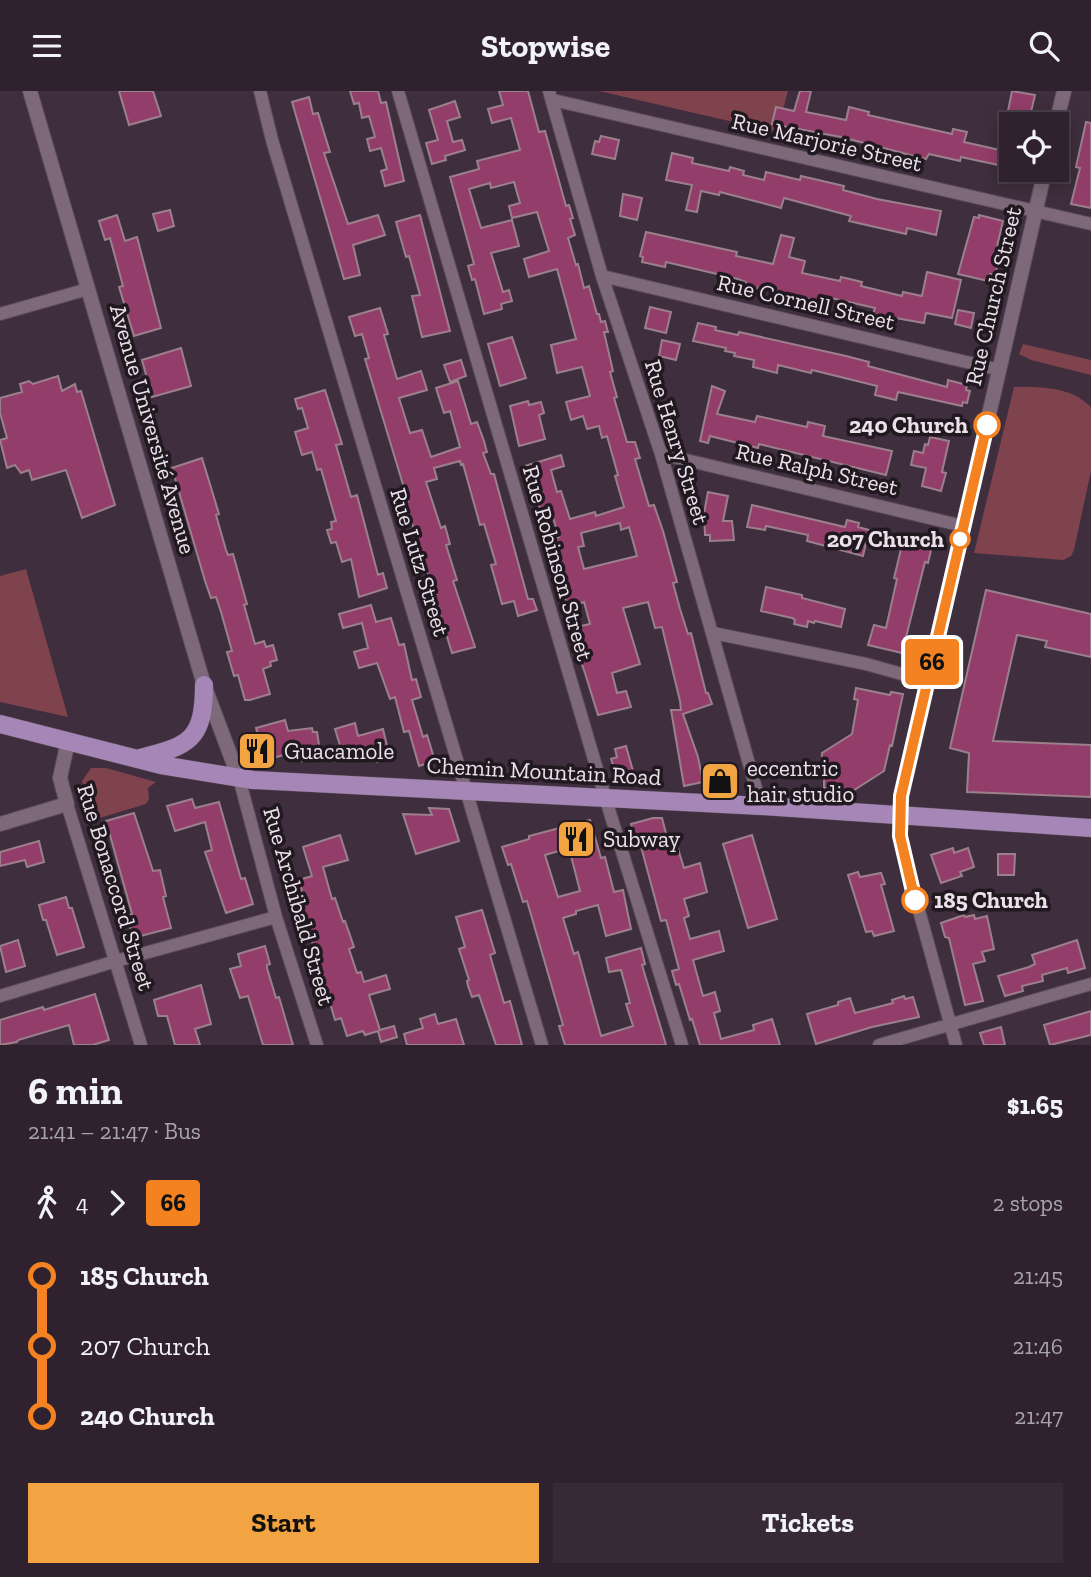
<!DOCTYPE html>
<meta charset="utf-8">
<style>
body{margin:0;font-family:"Zilla Slab",serif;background:#372a36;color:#f1f3f6;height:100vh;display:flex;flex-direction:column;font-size:26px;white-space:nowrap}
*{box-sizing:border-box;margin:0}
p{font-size:23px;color:#a7a4aa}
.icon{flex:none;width:38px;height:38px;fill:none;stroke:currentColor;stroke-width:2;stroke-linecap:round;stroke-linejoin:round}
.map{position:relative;height:954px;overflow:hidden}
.drawer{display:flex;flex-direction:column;background:#2f222e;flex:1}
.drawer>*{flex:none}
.badge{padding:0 14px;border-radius:5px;font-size:24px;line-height:46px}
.controls{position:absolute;left:999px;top:21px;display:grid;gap:14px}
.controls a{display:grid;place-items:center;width:70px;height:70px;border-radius:0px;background:#2f222e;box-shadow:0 4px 18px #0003,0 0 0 2px #4a3f4a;font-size:35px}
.map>.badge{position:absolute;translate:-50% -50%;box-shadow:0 0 0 4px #fff}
.legs{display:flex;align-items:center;gap:10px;height:77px;padding:0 28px;font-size:23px}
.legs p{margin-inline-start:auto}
.head{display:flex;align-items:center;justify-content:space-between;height:119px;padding:0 28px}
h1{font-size:38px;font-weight:800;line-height:52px}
.primary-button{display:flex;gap:14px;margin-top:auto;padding:14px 28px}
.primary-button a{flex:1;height:80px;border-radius:0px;background:#f3a442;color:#111;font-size:28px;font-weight:800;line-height:80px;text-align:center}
.primary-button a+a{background:#372a36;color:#f1f3f6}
ul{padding:0 28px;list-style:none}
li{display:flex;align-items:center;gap:24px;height:70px;font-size:26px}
li i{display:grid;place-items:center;width:10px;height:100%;margin:0 9px;background:currentColor}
li i::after{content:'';width:18px;height:18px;margin:-9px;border:5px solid;border-radius:50%;background:#2f222e}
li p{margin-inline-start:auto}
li:first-child i{background:linear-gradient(#0000 50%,currentColor 0)}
li:last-child i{background:linear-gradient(currentColor 50%,#0000 0)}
header{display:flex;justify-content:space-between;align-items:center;height:91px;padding:0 28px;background:#2f222e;font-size:32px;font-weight:800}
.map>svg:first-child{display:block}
.green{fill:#7f434e}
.building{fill:#933e6a;stroke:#9b808c;stroke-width:2;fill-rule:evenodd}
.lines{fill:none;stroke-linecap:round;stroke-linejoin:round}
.minor-casing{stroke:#594b57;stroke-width:14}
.tertiary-casing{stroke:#594b57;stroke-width:16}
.primary-casing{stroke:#594b57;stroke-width:19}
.minor{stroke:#7d697a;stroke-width:12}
.tertiary{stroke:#7d697a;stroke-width:14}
.primary{stroke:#a686b6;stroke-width:18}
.line-1-casing{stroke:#fff;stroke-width:16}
.line-1{stroke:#f58220;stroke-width:10}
.stop-1-dot{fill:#fff;stroke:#f58220;stroke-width:3.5}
.labels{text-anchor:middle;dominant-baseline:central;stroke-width:7;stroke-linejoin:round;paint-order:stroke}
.street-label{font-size:23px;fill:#ece1ea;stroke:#211920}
.stop-label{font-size:23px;font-weight:bold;fill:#ece1ea;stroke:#211920;text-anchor:end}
.poi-label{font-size:23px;fill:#ece1ea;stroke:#211920;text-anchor:start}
</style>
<header><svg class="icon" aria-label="menu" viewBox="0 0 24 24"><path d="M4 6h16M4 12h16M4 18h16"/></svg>Stopwise<svg class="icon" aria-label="search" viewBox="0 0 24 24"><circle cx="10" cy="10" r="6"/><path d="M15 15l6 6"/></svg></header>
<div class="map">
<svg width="1091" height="954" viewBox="0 0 1091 954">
<rect width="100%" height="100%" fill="#3f2e3d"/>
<!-- green -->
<path class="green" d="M599,0H788L777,41Z
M1023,253L1091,269V284L1031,269L1019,263Z
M1014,296C1041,296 1070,295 1091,316V380L1074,459L1071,465L1063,469L974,462Z
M26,478L68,626L0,611V485Z
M91,677H106L156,691L148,697L149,708L146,713L93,729L82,690Z"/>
<!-- building -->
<path class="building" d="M119,0H153L161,25L129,34Z
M350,0H378L381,12L386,11L404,90L385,95L381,80L387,78L381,57L370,60L367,48L375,46L369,25L362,27L359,12L354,13Z
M499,0H528L539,41L545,40L566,115L569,114L573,127L570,128L575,144L568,147L576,174L578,173L584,197L589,195L597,223H599L601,231L605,230L608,241H604L613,280L610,281L617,306L614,307L627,351H635L640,367L635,368L649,415L654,414L663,440L677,491L673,492L680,518L688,543L691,542L706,602H708L712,613L683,623L698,666L703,691L684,695L671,619H681L680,610L662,536L655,537L648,511L623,517L640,573L612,582L617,602L626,600L631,616L598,624L585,582L580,568L585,566L576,536L590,533L584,511L568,516L546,450L559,446L552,423L543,426L525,375L561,364L564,375L551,379L557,401L561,400L570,428L595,421L596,425L624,416L615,385L618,384L607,345L602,347L599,335L587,338L583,325L571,329L566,311L590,305L582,276L557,282L551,254L576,248L557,178L529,186L524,168L549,160L537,121L512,127L509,115L520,112L514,91L491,97L490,92L469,98L481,137L512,129L519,155L491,162L503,201L509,199L512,210L501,213L502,218L484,223L475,188L472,189L468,175L474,173L450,86L479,78L477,70L520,59L511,27L492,32L488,18L503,14ZM620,432L621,439L629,436L637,465L584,478L578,456L584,455L581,442Z
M800,0H811L806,21L846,29L849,16L869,21L868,24L952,43L953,38L967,41L964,51L1000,59L1007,30H1012V77L961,66L960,70L929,63L926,68L841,46L772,33L776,16L794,20Z
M1012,0L1035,4L1030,25L1008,20Z
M309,6L313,23L318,22L330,61L324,62L348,133L378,124L385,144L353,154L360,184L344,188L292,11Z
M455,10L460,26L447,30L453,51L462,49L465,59L445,65L446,69L432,73L426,52L438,49L429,19Z
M1086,31L1091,32V117L1071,113L1080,77L1076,76Z
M601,45L619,49L615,68L592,63L595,50L599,51Z
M672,62L693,67L692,72L729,80L730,76L744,80L743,84L764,89L766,81L800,89L801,85L844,95L843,99L877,108L941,120L936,144L907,137L906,143L849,130L851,125L784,107L781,117L720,101L719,104L701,100L697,121L686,119L692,94L666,89Z
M623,103L642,107L637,129L620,125Z
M170,119L174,135L158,140L153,123Z
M117,124L125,150L137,146L161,237L134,245L119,196L123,195L110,147L105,149L99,130Z
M420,124L450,240L422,246L412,205L420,204L409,165L406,166L396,131Z
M979,124L1003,130L994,168L999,169L995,184L990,183L988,190L958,183L974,126L979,127Z
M646,141L737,161L736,165L773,173L781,144L794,147L789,166L805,170L802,182L840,190L841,186L862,191L861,195L902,205L903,201L922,205L927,181L961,189L952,227L926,222L924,232L873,223L875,217L827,206L826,212L759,196V198L745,195L746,191L738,188L666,171L665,176L642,171L643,166L640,165Z
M650,216L671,221L666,242L645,237Z
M380,217L388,243L384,244L397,288L421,280L427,299L399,307L410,342L422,339L431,366L460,356L450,320L444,322L436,297L458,290L471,333L477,331L484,350L487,361L483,362L491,383H494L528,508H533L537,519L518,525L514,510L502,513L491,474L496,473L484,433L480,434L463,373L461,374L460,370L434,377L437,388L426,391L441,437L445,435L450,453L446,454L457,489L453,490L475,556L452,562L411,429L408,430L403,417L406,416L405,411L408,410L365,268L369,267L362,243L355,245L349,226Z
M958,219L974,222L971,237L955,233Z
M698,232L716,236L715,239L738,244L739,241L846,265L869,271L868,275L947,296L948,289L967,294L966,299L970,300L967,312L963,311L962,315L898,301L896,309L875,304L877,295L812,279L811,282L778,274L777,282L753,276L754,269L734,265L735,262L725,260L726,257L693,250Z
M512,246L526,287L500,295L488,253Z
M662,249L680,253L676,269L659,265Z
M181,257L191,295L152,306L142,269Z
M461,269L466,285L450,291L444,274Z
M58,285L62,300L75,293L77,301L81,300L115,414L82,427L66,379L32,389L29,379L21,382L15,374L7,377L0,349L7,347L0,322V307L22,301L20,293L29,290L33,293Z
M712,295L725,300L717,323L755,331L757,325L807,336L808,331L825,335L823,345L892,360L886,384L759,353L758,357L710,345L708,352L700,350Z
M325,299L342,353L336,354L351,406L357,404L378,484L383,482L387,497L359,506L351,468L342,471L336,451L331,452L327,439L332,438L331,431L336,430L321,378L317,379L312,361L302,364L295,341L308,337L302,317L298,318L295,308Z
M528,310L529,314L541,311L544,322L539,324L545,348L519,355L510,315Z
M930,346L949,350L942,381L946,382L941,400L922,395L926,377L911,374L914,360L923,362L925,353L928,354Z
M202,367L219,423L216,424L226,459L228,464L233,463L247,513L244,514L255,553L264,550L266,556L273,554L277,569L270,571L271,575L263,578L270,603L250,609H245L238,584L234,585L227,561L232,560L221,521L216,506L211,507L205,490L172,377Z
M708,401L728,405L723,430H732L734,449L710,450V444H705L704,422Z
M752,414L845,436L847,429L859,432L858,436L869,439L863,465L807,450L808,444L766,435L765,439L747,436Z
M898,447L932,455L928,472L925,471L902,562L868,554L874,534L886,537L897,488L894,487L901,458L896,457Z
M766,496L802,504V507L845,518L841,536L815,530L814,532L808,530L807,536L794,533L795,529L792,527L761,520Z
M986,499L1091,523V566L1045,556L1047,550L1017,544L993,650L1091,654V706L967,701L969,662L950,657Z
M371,514L376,531L391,527L399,554L404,553L412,589L416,588L421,606L412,609L423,646L427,644L435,670L419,675L409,640L404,641L395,606L390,608L377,572L359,577L354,561L368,557L362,532L343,537L339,523Z
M856,597L890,604L891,601L903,603L892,655L890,654L884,680L848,703L826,702L827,697H824V684H821L822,662L852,643L858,609L854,608Z
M285,629L288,640L312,637L313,641H317L321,667L302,670L301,659L266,669L267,675L253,673L248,655L260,652L256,637Z
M355,632L358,645L383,638L390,667L377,671L374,659L344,668L335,638Z
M626,655L635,687L619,691L611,668L617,666L615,658Z
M192,708L195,717L219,711L241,788L245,787L253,813L226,822L205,761L212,759L205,731L175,740L167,715Z
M429,717L449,718L459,750L416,763L403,723L432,724Z
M134,722L153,780L160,779L166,805L163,806L171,837L133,847L127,825L132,823L106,730Z
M653,727H662L668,750L675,748L684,777L700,772L707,801L684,808L689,825L684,827L690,848L719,840L724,860L693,869L703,905L715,901L720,920L714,922L721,948L754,939L753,934L772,928L780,954H700L692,928L690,929L679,893L676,894L672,880L679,878L666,829L661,830L639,748L635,749L631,733Z
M590,729L601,767L605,766L614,801L623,799L631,838L606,845L598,814L576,820V823L563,827L574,863L578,861L601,945L633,935L626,913L630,912L621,879L609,881L606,867L641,857L645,873L642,874L666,954H565L559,935L563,934L527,810L523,811L511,773L508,774L502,756L529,748V745ZM569,757L580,800L558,806L545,764Z
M340,744L348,769L323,776L332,808L335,807L343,831L345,830L354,856L349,858L357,882L361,881L364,891L386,884L390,898L369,904L380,939L394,935L397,946L381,951L378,940L365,944L363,940L347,945L341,927L335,929L301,813L305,812L299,789L312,785L303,756Z
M752,744L777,828L748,837L723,753Z
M39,750L44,771L27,776L25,769L0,775V761Z
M953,757L954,762L968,757L974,776L960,781L962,785L941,792L931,764Z
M998,763H1015L1014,784H998Z
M858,781L860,786L881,782L885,793L881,794L894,840L874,845L872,840L866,841L848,784Z
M66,806L69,817H72L84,856L57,864L46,829H43L39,814Z
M482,819L495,862L490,864L504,912L510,910L522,954H496L479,904L472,906L468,895L467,890L469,889L459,858L465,856L456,826Z
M964,824L965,826L974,824L975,828L987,825L994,858L982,861L985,870L973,873L983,910L965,914L949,847L945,846L941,832Z
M18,849L25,875L6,881L0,855Z
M1077,849L1085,877L1068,882L1067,877L1042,884L1043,890L1022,895L1023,900L1005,905L998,885L1029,876L1035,873L1032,864Z
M265,855L270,873L267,874V877L276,907L279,906L293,954H263L248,905L240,907L230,878L241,875L238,863Z
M201,894L211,933L195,938L200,954H175L167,925H158L154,909Z
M95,903L109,949L93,954H74L69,934L18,949L17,951L0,954V929L43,916L44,919Z
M904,905L905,908L913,906L919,926L872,936L816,953L807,923L838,914V911L850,907L855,922L893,912L892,909Z
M1091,920V944L1050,954L1044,934Z
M435,923L438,933L456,928L464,954H407L404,943L423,937L420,928Z
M1001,936L1005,954H984L980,942Z"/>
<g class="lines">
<!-- minor casing -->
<g class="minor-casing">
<path id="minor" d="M260,0L272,49L542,954
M398,0L606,709L682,954
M549,0L602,185L661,363L761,715
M553,9L1091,133
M602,185L1000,279
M0,223L88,198
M661,363L963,435
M713,542L866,573L927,590
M239,687L276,826L317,954
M67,713L141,954
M900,724V745L904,765L956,954
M0,905L116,870L276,826
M879,954L1091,893"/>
</g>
<!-- tertiary casing -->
<g class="tertiary-casing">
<path id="tertiary" d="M30,0L204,594L239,687
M1056,33L1064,0
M900,724L902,703L1045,79
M0,733L67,713L60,687L68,650"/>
</g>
<!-- primary casing -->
<g class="primary-casing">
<path id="primary" d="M0,633L161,674L253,689L761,715L1091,737
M140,667C189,655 204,649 204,594"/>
</g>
<!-- minor -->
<use href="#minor" class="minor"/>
<!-- tertiary -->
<use href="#tertiary" class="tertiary"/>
<!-- primary -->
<use href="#primary" class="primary"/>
</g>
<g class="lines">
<!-- line-1 casing -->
<g class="line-1-casing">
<path id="line-1" d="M915,809L900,745L901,705L987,334"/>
</g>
<!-- line-1 -->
<use href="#line-1" class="line-1"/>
</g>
<!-- icons -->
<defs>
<g id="restaurant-square" transform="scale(2.0125)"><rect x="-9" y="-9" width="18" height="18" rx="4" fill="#f3a442" stroke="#211920"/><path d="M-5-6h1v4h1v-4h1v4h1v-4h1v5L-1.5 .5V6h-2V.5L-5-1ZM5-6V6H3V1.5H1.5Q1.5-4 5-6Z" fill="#111"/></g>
<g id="shop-square" transform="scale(2.0125)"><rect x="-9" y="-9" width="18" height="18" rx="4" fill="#f3a442" stroke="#211920"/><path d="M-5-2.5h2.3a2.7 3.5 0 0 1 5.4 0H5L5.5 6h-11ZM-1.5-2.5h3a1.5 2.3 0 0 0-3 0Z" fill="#111"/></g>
</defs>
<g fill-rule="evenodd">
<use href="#restaurant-square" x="257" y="660"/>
<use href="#shop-square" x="720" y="690"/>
<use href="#restaurant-square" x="576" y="748"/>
</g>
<!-- markers -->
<g class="stop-1-dot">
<circle cx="987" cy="334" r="12"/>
<circle cx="960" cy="448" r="9"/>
<circle cx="915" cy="809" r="12"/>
</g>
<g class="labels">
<!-- street labels -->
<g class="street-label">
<text transform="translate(827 51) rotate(13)">Rue Marjorie Street</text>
<text transform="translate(993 205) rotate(-77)">Rue Church Street</text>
<text transform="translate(806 211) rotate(13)">Rue Cornell Street</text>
<text transform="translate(153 338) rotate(74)">Avenue Université Avenue</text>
<text transform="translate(677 351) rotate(73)">Rue Henry Street</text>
<text transform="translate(817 378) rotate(13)">Rue Ralph Street</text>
<text transform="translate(420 471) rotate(73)">Rue Lutz Street</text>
<text transform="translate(558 472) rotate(74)">Rue Robinson Street</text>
<text transform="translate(544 680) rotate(3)">Chemin Mountain Road</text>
<text transform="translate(116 796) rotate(73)">Rue Bonaccord Street</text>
<text transform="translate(299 815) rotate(74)">Rue Archibald Street</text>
</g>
<!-- stop labels -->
<g class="stop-label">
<text x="968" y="334">240 Church</text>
<text x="944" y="448">207 Church</text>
<text x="934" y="809" text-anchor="start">185 Church</text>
</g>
<!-- poi labels -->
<g class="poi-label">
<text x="284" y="660">Guacamole</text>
<text x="747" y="677">eccentric<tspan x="747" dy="26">hair studio</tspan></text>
<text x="603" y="748">Subway</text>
</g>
</g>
</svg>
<div class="controls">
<a><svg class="icon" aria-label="locate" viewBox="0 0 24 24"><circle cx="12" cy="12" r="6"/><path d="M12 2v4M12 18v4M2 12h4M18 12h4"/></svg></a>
</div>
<b class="badge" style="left:932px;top:571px;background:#f58220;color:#111">66</b>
</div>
<section class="drawer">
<div class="head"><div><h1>6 min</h1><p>21:41 – 21:47 · Bus</p></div><b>$1.65</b></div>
<div class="legs"><svg class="icon" aria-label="walk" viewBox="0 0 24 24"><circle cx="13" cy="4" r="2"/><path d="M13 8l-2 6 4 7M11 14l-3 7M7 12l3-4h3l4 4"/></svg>4<svg class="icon" aria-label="forward" viewBox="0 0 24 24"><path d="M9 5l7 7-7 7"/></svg><b class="badge" style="background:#f58220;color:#111">66</b><p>2 stops</p></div>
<ul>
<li><i style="color:#f58220"></i><b>185 Church</b><p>21:45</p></li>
<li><i style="color:#f58220"></i><span>207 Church</span><p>21:46</p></li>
<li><i style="color:#f58220"></i><b>240 Church</b><p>21:47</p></li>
</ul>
<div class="primary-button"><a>Start</a><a>Tickets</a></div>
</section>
